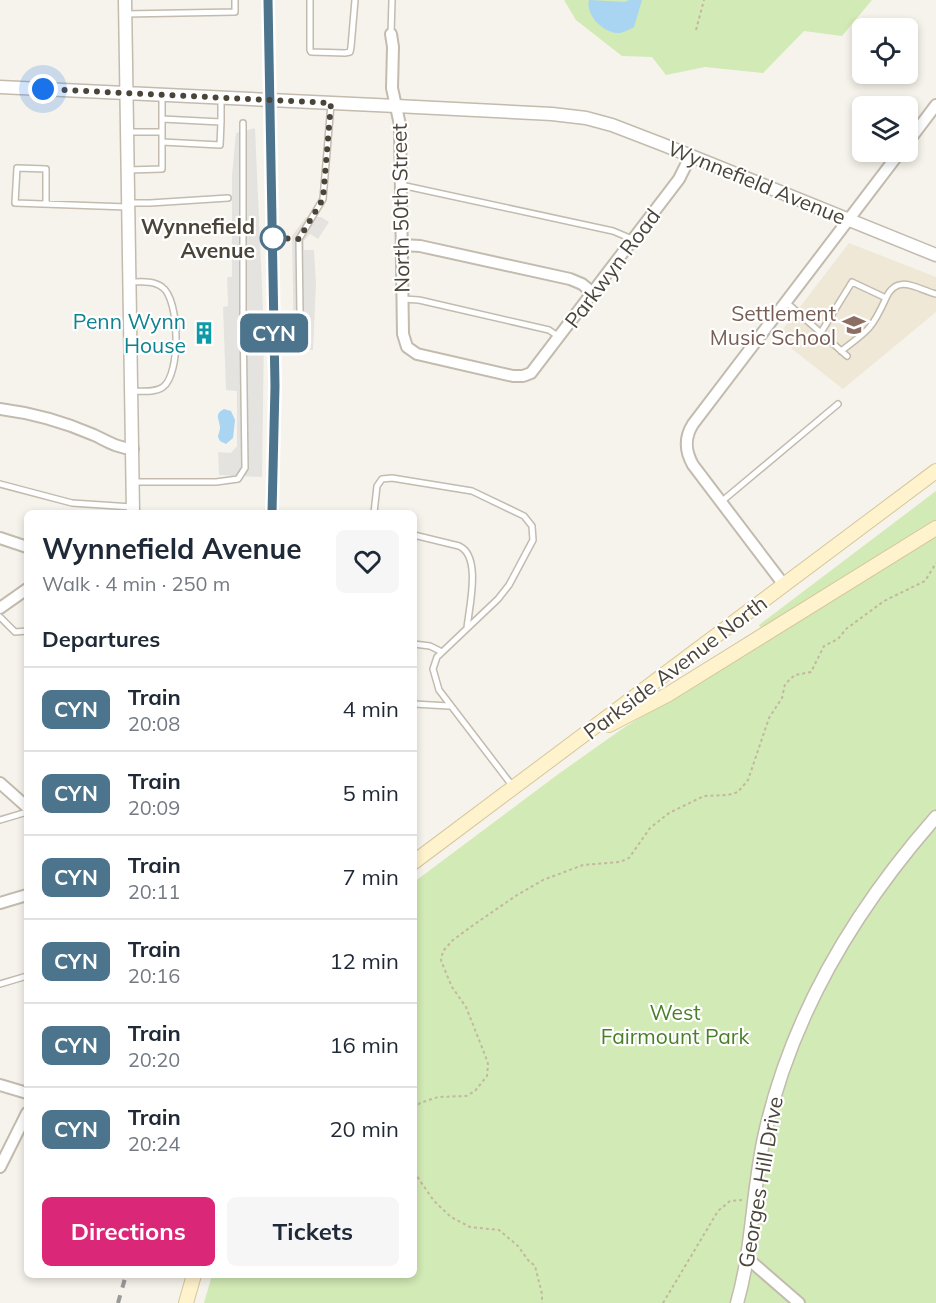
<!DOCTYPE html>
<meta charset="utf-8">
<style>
body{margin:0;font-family:Mulish,sans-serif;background:#f6f6f7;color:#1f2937;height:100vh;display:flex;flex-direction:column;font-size:22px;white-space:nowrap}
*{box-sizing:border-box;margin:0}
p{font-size:20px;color:#747a83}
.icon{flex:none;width:33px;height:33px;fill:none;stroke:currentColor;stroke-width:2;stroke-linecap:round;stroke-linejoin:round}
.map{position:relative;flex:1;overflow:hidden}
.sheet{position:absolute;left:24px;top:510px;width:393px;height:768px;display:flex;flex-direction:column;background:#fff;border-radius:9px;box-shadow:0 3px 9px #0003}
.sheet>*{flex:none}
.badge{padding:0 12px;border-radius:9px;font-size:21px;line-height:39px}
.fabs{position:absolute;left:852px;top:18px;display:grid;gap:12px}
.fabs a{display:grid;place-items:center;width:66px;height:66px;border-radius:9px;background:#fff;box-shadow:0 3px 9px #0003;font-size:30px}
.you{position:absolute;width:30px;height:30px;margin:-15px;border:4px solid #fff;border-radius:50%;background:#1a73e8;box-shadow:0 0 0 9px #1a73e833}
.map>.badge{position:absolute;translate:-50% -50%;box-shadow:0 0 0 3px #fff}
h2{padding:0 18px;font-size:22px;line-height:54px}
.round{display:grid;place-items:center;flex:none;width:63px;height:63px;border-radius:9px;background:#f6f6f7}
.head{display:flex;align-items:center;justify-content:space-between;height:102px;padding:0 18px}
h1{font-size:28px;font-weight:700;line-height:45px}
.primary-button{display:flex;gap:12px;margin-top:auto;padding:12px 18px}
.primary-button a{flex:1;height:69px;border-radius:9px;background:#db2777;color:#fff;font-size:24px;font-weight:700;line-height:69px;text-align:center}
.primary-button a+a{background:#f6f6f7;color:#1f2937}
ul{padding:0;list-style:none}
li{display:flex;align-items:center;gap:18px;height:84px;padding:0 18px;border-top:2px solid #e0e1e3}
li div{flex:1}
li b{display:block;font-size:22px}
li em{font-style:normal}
li .badge{min-width:66px;font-weight:700;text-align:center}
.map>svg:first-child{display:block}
.education{fill:#efe8d6}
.green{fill:#d2eab5}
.parking{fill:#e5e3e0}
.water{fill:#a9d4f2}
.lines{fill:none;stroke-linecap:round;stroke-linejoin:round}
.service-casing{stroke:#c2bbae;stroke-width:8}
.minor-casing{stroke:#c2bbae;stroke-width:14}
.tertiary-casing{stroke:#c2bbae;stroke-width:15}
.secondary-casing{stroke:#d6c79b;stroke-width:16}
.path{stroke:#c4b79f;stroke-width:2;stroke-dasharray:3 3;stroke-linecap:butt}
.service{stroke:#fff;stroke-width:5}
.minor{stroke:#fff;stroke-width:10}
.tertiary{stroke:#fff;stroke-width:12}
.secondary{stroke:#fff3cd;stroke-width:14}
.rail{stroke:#9a9a9a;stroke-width:4;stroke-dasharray:8 8;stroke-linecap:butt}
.line-casing{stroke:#fff;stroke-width:14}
.line{stroke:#4c748c;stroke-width:9}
.walk{stroke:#4b4439;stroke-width:6;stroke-dasharray:0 10.8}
.stop-dot{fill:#fff;stroke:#4c748c;stroke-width:3}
.labels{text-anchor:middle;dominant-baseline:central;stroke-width:4.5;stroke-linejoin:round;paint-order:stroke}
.street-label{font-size:21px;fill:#4b4439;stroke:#fff}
.stop-label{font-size:21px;font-weight:bold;fill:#4b4439;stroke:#fff;text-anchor:end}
.education-label{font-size:21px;fill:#785e54;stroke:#fff;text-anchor:end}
.culture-label{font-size:21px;fill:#0d838f;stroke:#fff;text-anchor:end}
.park-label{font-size:21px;fill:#4a7f2a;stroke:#fff}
</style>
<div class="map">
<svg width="936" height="1303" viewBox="0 0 936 1303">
<rect width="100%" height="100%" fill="#f6f3ec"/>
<!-- education -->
<path class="education" d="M849,243L936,277V312L843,389L777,337Z"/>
<!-- green -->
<path class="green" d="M564,0H872L842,36L804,31L763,73L705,67L666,75L652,57L622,56L576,20Z
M936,491V521L768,625L760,627L759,625Z
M936,534V1303H204L212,1275H414V882L557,775L622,729Z"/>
<!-- parking -->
<path class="parking" d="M255,128L264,332L262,477L219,475L218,452L231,453L237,446V391L226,390L223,307L228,306L227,277H232V175L236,133Z
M306,217H321L329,222L318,239L310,234L304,241V250H314L316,284L313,350H294L292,236Z"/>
<!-- water -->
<path class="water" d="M589,0L625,2L629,0H642L634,27C630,29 624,32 620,33C604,34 585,15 589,0Z
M224,409L231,411L235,420L233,438L226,444L220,441L218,437C218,434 220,431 220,428C220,419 213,415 224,409Z"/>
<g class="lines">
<!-- service casing -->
<g class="service-casing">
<path id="service" d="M310,0V50L311,52L345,53L350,52L351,47L355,0
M125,14L235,12V0
M391,34L392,0
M221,122V99
M127,132H161
M162,142L220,145L221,122L162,119
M128,170L162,169V95
M401,185L613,231L632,239
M46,203V169L17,168L15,203L127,207
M129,203H150L228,198
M130,282C140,282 153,280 162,287C180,299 181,374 163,387C155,393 142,391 132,391
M886,298C897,273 917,289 936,294
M403,299L419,300L549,330L559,337
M786,302L847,356
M300,313L299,239L323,199L331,104
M820,334L852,282L886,298C872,329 868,331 841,351
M133,482H216L238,479L245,468L243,314V123
M0,484L72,503L132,507
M721,502L838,404
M374,513L377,486L382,479L392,478L472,491L524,516L532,526L533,540L509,585L498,599L437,657L433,669L439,690L514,788
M414,535L459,546C482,556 469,607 467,628
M0,617L15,632L27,631
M414,644L430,646L442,652
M414,704L449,706
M0,820L27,812
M0,984L27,976"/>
</g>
<!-- minor casing -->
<g class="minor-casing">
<path id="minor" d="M391,34L393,47L392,88L400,125L403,334L407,347L417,354L513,376H523L531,373L679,179L691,155
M908,142L936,105
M402,245L420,246L570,279L582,284L593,293
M0,409C32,413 64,422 94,435C107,441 117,448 133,449
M0,538L27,547
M784,585L693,465C685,451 684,438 693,424L900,152
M0,608L27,589
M0,783L27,807
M0,903L27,895
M0,1085L27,1093
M0,1167L27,1113
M747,1258L799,1303"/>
</g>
<!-- tertiary casing -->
<g class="tertiary-casing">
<path id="tertiary" d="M125,0L133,513
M0,87L396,106L552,114L586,118L612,125L664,145L936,255
M737,1303C753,1248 752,1189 765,1133C792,1014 856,908 936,817"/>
</g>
<!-- secondary casing -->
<g class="secondary-casing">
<path id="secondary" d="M609,725L667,695L936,528
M414,862L936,471
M186,1303L194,1275"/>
</g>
<!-- path -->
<path class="path" d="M696,30L704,0
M252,314L291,313
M414,1109L420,1103L438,1097L466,1096L475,1091L487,1076L488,1064L485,1055L466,1007L452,987L444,968L441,960L443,951L453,940L472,926L517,895L543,880L583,865L620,862L629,858L650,828L669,813L704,796L728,795L738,792L748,780L769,718L782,698L785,684L795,675L811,672L824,646L838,639L846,629L884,601L925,581L936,563
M414,1172L434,1201L451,1217L470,1227L499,1230L518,1246L528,1260L535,1266L542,1294V1303
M663,1303L718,1211L730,1201L742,1200"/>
<!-- service -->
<use href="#service" class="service"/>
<!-- minor -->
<use href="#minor" class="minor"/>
<!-- tertiary -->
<use href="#tertiary" class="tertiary"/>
<!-- secondary -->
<use href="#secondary" class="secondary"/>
<!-- rail -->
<path class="rail" d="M268,0L275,386L272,513
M118,1303L126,1275"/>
</g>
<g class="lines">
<!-- line casing -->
<g class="line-casing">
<path id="line" d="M268,0L275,386L272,513"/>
</g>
<!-- line -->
<use href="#line" class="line"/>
<!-- walk -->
<path class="walk" d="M43,89L331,103L323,199L299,239L273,238"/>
</g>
<!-- icons -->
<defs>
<g id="school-bare" transform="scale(1.8)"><path d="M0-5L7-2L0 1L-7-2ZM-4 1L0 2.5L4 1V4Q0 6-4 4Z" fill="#8d6e63" stroke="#fff" stroke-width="2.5" paint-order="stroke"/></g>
<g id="building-bare" transform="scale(1.8)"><path d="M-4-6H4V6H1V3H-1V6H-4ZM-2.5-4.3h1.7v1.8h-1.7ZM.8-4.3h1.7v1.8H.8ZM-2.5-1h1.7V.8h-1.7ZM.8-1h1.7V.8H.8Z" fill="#0f9aa8" stroke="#fff" stroke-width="2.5" paint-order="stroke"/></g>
</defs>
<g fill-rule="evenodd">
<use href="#school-bare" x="854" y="325"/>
<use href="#building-bare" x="204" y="333"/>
</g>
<!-- markers -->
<circle class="stop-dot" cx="273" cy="238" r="12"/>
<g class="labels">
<!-- street labels -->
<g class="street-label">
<text transform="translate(757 182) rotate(22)">Wynnefield Avenue</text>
<text transform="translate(400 208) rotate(-91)">North 50th Street</text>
<text transform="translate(612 268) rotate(-53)">Parkwyn Road</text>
<text transform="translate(675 667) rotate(-37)">Parkside Avenue North</text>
<text transform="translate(760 1182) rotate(-80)">Georges Hill Drive</text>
</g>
<!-- stop labels -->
<g class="stop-label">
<text x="255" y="226">Wynnefield<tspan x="255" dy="24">Avenue</tspan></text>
</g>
<!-- education labels -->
<g class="education-label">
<text x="836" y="313">Settlement<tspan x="836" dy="24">Music School</tspan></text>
</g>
<!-- culture labels -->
<g class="culture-label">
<text x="186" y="321">Penn Wynn<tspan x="186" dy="24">House</tspan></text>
</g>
<!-- park labels -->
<g class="park-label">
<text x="675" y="1012">West<tspan x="675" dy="24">Fairmount Park</tspan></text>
</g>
</g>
</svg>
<div class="fabs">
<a><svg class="icon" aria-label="locate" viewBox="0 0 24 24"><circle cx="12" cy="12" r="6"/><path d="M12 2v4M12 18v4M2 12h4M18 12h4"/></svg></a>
<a><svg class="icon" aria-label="layers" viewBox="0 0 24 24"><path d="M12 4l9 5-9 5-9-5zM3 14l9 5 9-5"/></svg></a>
</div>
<div class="you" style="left:43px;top:89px"></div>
<b class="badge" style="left:274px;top:333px;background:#4c748c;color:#fff">CYN</b>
<section class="sheet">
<div class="head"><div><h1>Wynnefield Avenue</h1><p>Walk · 4 min · 250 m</p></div><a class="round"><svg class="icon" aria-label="heart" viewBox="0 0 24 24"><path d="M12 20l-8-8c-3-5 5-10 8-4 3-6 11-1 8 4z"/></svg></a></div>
<h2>Departures</h2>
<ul>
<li><span class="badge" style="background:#4c748c;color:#fff">CYN</span><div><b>Train</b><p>20:08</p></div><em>4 min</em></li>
<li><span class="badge" style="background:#4c748c;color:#fff">CYN</span><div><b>Train</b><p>20:09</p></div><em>5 min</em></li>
<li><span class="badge" style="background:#4c748c;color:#fff">CYN</span><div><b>Train</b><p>20:11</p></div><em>7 min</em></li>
<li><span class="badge" style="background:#4c748c;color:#fff">CYN</span><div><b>Train</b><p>20:16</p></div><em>12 min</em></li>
<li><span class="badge" style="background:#4c748c;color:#fff">CYN</span><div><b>Train</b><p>20:20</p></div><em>16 min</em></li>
<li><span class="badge" style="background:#4c748c;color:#fff">CYN</span><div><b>Train</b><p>20:24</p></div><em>20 min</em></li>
</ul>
<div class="primary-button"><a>Directions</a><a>Tickets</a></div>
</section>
</div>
